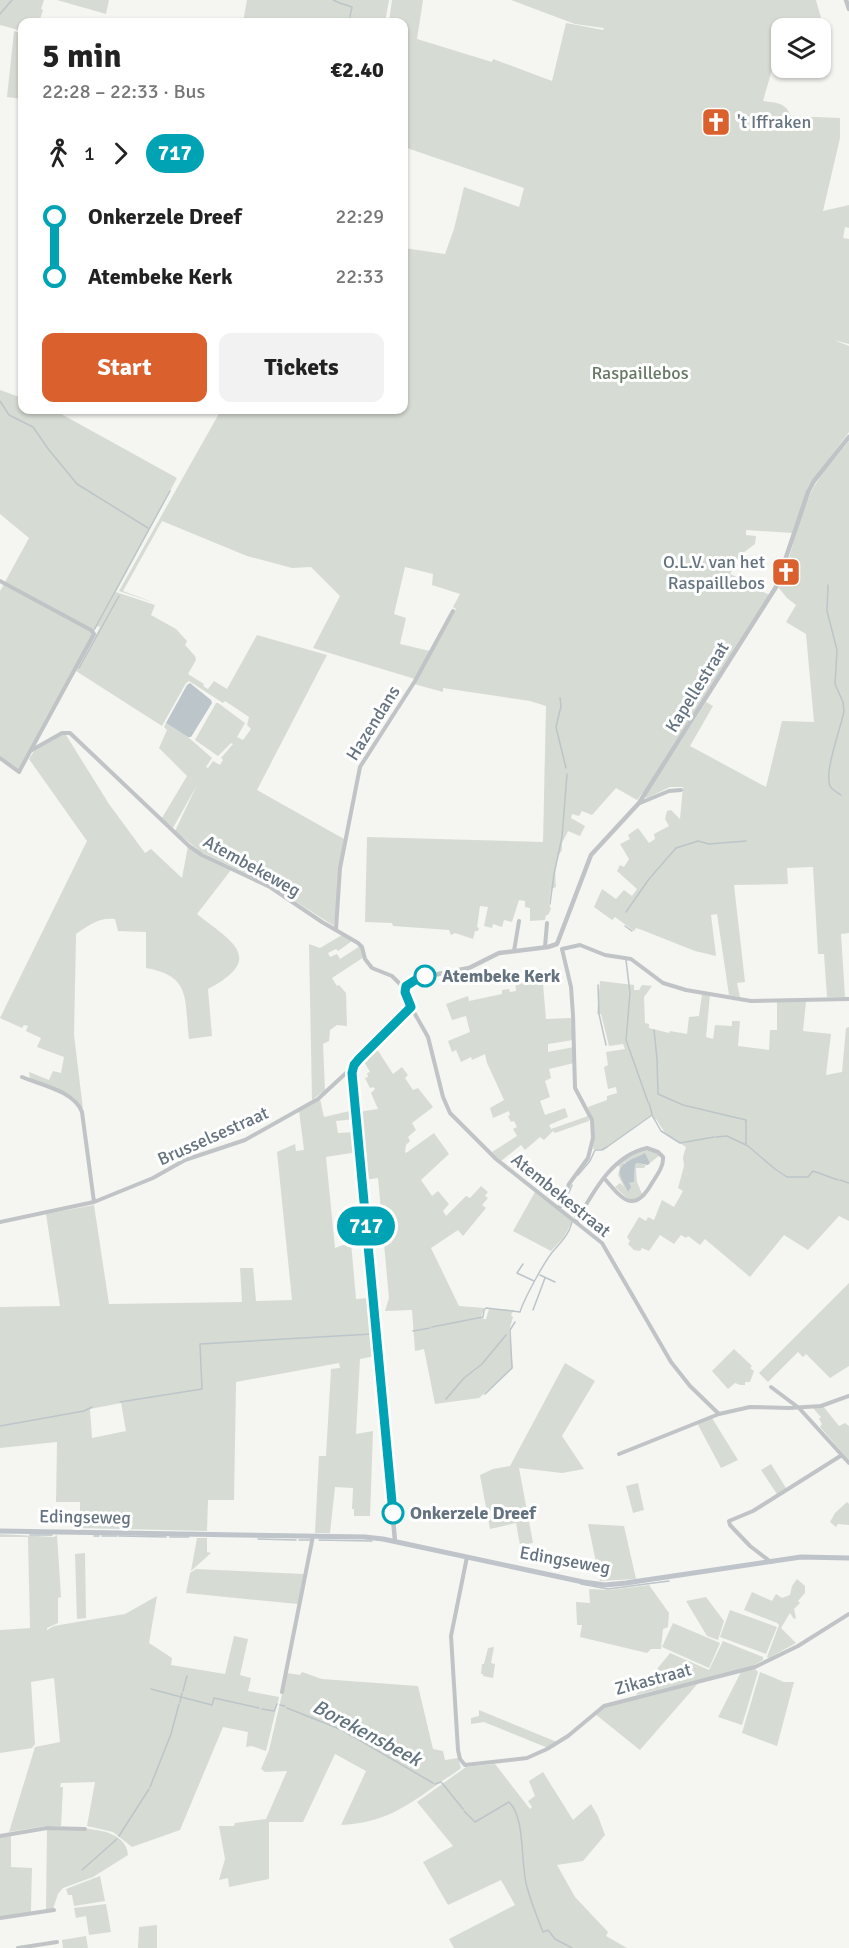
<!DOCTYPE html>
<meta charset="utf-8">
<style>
body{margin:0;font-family:Signika,sans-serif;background:#f2f2f2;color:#222;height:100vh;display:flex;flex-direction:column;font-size:22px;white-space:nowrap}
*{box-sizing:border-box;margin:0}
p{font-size:20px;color:#767676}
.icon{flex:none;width:33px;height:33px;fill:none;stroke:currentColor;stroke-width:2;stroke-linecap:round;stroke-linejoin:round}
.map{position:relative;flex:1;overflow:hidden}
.sheet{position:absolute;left:18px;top:18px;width:390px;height:396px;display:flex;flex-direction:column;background:#fff;border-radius:12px;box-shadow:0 2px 4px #0004}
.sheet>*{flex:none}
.badge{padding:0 12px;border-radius:20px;font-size:21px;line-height:39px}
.tools{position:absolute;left:771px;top:18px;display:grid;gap:12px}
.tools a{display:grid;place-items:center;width:60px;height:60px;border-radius:12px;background:#fff;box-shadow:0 2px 4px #0004;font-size:30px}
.map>.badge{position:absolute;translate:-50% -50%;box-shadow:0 0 0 3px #fff}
.legs{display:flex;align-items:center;gap:9px;height:66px;padding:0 24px;font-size:20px}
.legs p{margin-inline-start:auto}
.head{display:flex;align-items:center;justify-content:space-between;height:102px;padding:0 24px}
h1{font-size:33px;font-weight:800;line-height:45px}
.button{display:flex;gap:12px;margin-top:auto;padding:12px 24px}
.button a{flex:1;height:69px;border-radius:12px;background:#da602d;color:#fff;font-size:24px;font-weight:800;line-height:69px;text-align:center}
.button a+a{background:#f2f2f2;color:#222}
ul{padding:0 24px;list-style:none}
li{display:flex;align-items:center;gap:21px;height:60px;font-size:22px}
li i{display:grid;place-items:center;width:9px;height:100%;margin:0 8px;background:currentColor}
li i::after{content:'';width:15px;height:15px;margin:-8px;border:4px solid;border-radius:50%;background:#fff}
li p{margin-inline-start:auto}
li:first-child i{background:linear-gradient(#0000 50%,currentColor 0)}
li:last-child i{background:linear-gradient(currentColor 50%,#0000 0)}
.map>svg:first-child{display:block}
.green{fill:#d6dcd3;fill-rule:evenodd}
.water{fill:#bcc5ca}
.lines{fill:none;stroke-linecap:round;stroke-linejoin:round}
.stream{stroke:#bcc5ca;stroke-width:1.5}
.minor{stroke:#c0c4c7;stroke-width:4}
.tertiary{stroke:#c0c4c7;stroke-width:4.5}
.secondary{stroke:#bec4ca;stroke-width:5}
.line-1-casing{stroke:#fff;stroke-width:14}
.line-1{stroke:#00a3b4;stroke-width:9}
.stop-1-dot{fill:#fff;stroke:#00a3b4;stroke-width:3}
.labels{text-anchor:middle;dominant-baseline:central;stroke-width:6;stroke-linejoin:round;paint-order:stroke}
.poi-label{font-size:18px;fill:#657381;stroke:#fff;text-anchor:start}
.park-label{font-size:18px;fill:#677964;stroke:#fff}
.street-label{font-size:18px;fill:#657381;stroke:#fff}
.stop-label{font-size:18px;font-weight:bold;fill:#657381;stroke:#fff;text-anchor:start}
.water-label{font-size:20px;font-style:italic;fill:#61747f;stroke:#fff}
</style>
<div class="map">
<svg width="849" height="1948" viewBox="0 0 849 1948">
<rect width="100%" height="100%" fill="#f5f5f2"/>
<!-- green -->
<path class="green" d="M0,0H44L41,9L43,10L39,22H22V31L0,25Z
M57,0H109L106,14Z
M247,0H389L385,22H243Z
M392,0H423L417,39L492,62L493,59L552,81L566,23L603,30L604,28L575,24L511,0H816L823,25V37H821L820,28H782L781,55L776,56L763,101C777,103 785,102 791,116L840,118V138L823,211L849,205V228L845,227L843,238L849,239V344L834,340L849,346V432L808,487L792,533L746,530V535L756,536L755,544L739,556L730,574L748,582L747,585L770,595L649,785L637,800L616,788L592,815L582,811L579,816L572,814L571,818L585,826L580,836L568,831L562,843V850C554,861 555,875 556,887L551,889L549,904L551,909L548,915H546L545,920L530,921V908L525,907V901L519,900L512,922L504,920L502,927L493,924L492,928L484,926L488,907L480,906L477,927L479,928L478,931H475L473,939L455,933L451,935L449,930L393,926L392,923L365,922L367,837L543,842L546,706L530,701L443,688V692L414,684L456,609L453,607L460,594L432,585L433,574L405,567L394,614L406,618L400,644L430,651L415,679L313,648L340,596L311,567L292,568L247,556L162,521L123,591L155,603L119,591L221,410H404V248L445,254L454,229L464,187L519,207L524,188L404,147V22H389Z
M14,31L22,34V99L7,97Z
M0,390L22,398V410H54L177,478L116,592L155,605L151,615L176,629L187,641L185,645L195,656L196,660L188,674L204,684L203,686L208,689L214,681L227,689L257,635L327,655L257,790L344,839L334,926L270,885L201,852L175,831L197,785L173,828L162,818L187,776L159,748L167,730L164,727L166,723L188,737L212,758L206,767L208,768L213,761L220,765L223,760L221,758L233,744L231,743L218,756L195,740L216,703H218L245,723L237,737L243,740L251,729L247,725L249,717L225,701L223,703L189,681L186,683L162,726L76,671L100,627L98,626L94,630L5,582L29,538L0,514Z
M849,441V933L841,934L845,997H827L824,954H818L813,867L787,868L788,884L734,885L745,982L737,983L740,997L729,995L717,914L711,915L716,956L695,951L642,930L636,928L634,931L615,917L612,920L594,907L602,889L616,899L624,890L632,896L637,889L617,871L620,865L624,867L629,859L620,844L630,839L628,835L638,828L649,843L655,839L654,834L669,826L665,819L667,811L671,810L680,819L683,787H670L647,798L645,797L706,702L713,706L690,746L766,787L782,721L814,722L806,634L786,622L796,605L787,598L778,587C792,557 796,524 810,494C820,474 836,458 849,441Z
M4,584L90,631L93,634L19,769L16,770L0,756V591Z
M63,734L66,735L109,804L145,853L151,849L182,878L188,846L231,870L197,914C232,942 266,958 208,989L212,1036L189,1039C184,999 192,976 146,968V932L118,931L115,919C99,917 89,925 76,934L74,1035L83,1109L73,1097L30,1079L29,1072L49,1080L53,1071L61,1073L64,1057L37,1047L41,1038L26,1031L28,1026L24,1025L22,1028L0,1018L87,841L29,759L34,751Z
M342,935L352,941L338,951L336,949L328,953L330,957L337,954L340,959L360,946L364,957L332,978L337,986L339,985L346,993L347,1026L337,1025L330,1030L329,1041L323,1044L325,1090L312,1100L309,944L320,948Z
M542,972L546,1019L571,1018L573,1040L548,1044V1052L574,1047V1063L549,1069L551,1078L545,1081L550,1097L540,1101L545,1115L565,1108L568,1117L549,1125L551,1129L588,1116L589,1121L555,1133L553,1131L544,1140L540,1137L525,1150L521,1145L501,1161L492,1152L517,1136L513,1129L517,1127L514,1121L511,1122L508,1116L510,1115L509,1111L493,1118L490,1108L504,1100L487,1063L485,1054L472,1060L471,1057L461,1062L456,1050L452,1052L448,1041L470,1032L466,1016L452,1020L446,1004L468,996L469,1001L502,994V990L509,989L510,992L516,991L515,975Z
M600,981L634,985V990H639L642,985L652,986L644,997L645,1023L649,1024V1028L669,1033L670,1031L687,1034L689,1017L699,1016L702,994L710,995L706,1037L713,1039L715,1025L732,1026V1021H740L738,1046L769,1050L770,1030H777V1002H806L803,1031L831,1034L826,1075L842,1072L846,1028L849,1027V1221L839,1216L808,1250L784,1235L750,1277L705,1239L700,1245L688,1236L686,1238L681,1235L674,1244L660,1235L649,1251L642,1248L640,1251L634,1250L628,1244L630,1241L627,1237L639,1217L646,1221L648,1217L654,1220L662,1200L674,1207L683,1191L678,1188L684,1166L683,1157L686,1147L665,1133L656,1119L654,1120L651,1115L604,1149H593L594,1124L588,1107L607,1100V1096L617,1093L616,1087L608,1089L604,1067L608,1065L606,1052L625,1049L623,1044L609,1046L601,1014H597Z
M375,1046L393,1074L402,1067L408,1075L405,1078L413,1090L418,1088L433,1107L412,1123L416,1130L408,1137L410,1141L406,1145L405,1152L406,1153L434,1133L449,1154L421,1180L432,1196L438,1191L449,1204L443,1211L446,1216L466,1196L470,1198L481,1186L488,1192L485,1196L488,1198L482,1205L486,1208L463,1236L458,1230L431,1248L459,1306L484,1308L481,1317L484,1319H486L489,1309L514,1310L511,1315L513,1317L509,1331L513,1368L479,1398L435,1404L424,1349L415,1351L412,1310L385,1311L389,1298L378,1178L364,1180L358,1112L378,1109L371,1093L375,1089L373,1087L370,1088L365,1078L368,1077L367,1073L370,1072L362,1058Z
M320,1099L324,1117L354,1110L355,1119L336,1121L338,1133L355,1132L357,1152L326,1157L335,1248L351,1242L356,1299L369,1298L375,1356L360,1359L356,1434L373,1431L370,1516H354V1509H352L353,1488L335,1487L330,1533H315L319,1456H326L331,1369L340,1368L339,1363L236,1382L234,1500H208L207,1531L80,1528V1502H56L57,1442L0,1448V1307L60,1306L46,1214L94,1205L109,1304L242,1302L240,1268H253L256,1301L292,1300L277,1152L295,1144L296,1151L304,1150L299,1111ZM121,1403L126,1431L92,1438L90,1409Z
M644,1150H649L660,1155L650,1163L645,1154L624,1163L628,1192L629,1183L634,1182L635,1165L637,1163L646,1165L644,1168H636L637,1182L642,1194L636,1199H628L615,1187L620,1183L624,1187L618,1175L620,1167L617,1165L622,1160Z
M535,1192L572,1221L564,1237L551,1251L513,1231Z
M849,1283V1366L830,1378L806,1354L803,1357L798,1352L768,1382L759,1373Z
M734,1349L752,1366L750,1368L754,1371L750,1382H745V1385H740L735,1383L728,1389L712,1371Z
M565,1363L595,1381L562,1436L584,1469L562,1473L519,1468L533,1543L520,1545L516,1523L490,1529L480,1475L493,1469L510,1466Z
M823,1406L839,1426L845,1423L849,1426V1460L820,1427L822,1424L819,1419L821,1417L812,1407Z
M712,1418L738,1460L721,1468L697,1423Z
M771,1464L786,1488L777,1494L761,1470Z
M638,1483L644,1510L633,1513L626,1486Z
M847,1502L849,1504V1525L838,1524L836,1527L830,1522L835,1513Z
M588,1524L624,1526L636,1579L600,1581Z
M0,1534L54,1537L57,1535L61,1597L58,1598V1623L47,1628V1630L54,1626L77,1622L125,1614L157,1596L149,1643L172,1658L171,1665L225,1674L234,1636L248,1639L240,1675L251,1678L248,1691L279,1697L266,1751L252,1746L246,1747L248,1732L223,1727L180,1830L132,1847L113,1832L87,1826L95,1782L61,1783L60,1787H63L61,1826H46L9,1832L35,1747L60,1742L54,1678L31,1682L35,1744L32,1748L0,1753V1630L30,1628L28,1537H0Z
M197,1538H207V1552L211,1553L191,1571Z
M85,1553L86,1618L77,1619L75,1554Z
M196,1569L304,1574L298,1604L186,1593L190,1573Z
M797,1579L805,1586V1593L798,1601L800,1603L794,1609L796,1618L794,1619L790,1613L781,1628L796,1643L769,1658L767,1657L779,1625L777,1623L744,1610L752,1592L772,1601L776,1594L782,1598L790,1595L792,1586Z
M649,1585L669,1613L668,1627L663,1629L661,1649H651L647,1653L580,1637L582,1625H577L576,1602L590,1603L589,1589L609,1590Z
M706,1597L724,1621L718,1640L707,1636L686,1601Z
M730,1610L777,1627L766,1654L720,1637Z
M673,1623L720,1643L709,1668L662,1647Z
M723,1641L763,1657V1660L749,1668L636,1695L670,1653L709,1670Z
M494,1647L491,1663L495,1664L493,1678L483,1676V1674H481L482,1664H484L488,1648Z
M755,1669L758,1672L742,1725L718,1717L741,1672Z
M302,1672L322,1679L418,1686L433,1749L443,1751L445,1760L458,1758L461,1768C454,1774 446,1778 438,1784C406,1807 383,1823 341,1825L366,1771L335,1754L303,1822H269V1879L229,1887L228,1878L219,1880L225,1859L219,1826H234L235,1823L266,1819L287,1771L265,1772L261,1769L269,1750L287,1673L300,1675Z
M760,1672L784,1682H794L777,1746L742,1733Z
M700,1681L640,1750L595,1714L604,1707Z
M479,1710L557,1742L548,1748L484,1722L471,1724V1718L479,1716Z
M495,1764L530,1809L532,1807L528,1801L535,1796L529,1781L543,1772L573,1820L591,1804L598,1816L605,1835L583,1861L557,1865L575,1897L608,1932L606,1936L627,1948H454L449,1939L515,1905L501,1880L448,1905L423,1862L453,1846L417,1802L466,1767Z
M47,1828C69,1829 126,1823 128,1855L93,1877L63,1888L58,1894L53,1909L46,1910Z
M11,1835V1867L32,1868L31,1909V1912L0,1917V1837Z
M100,1876L105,1901L74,1906L72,1895H68L66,1889Z
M106,1904L111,1932L89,1935L86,1916L76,1918L74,1908Z
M157,1925V1948H138L139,1927Z
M86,1936L88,1948H63L62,1940Z"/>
<!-- water -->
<path class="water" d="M190,683L211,700L212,703L191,737H188L166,723L187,685Z
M645,1153L650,1163L648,1165L637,1163L635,1165L634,1182L629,1183L631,1187L628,1192C626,1186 621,1180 620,1174C618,1162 637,1158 645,1153Z"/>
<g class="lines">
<!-- stream -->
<path class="stream" d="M333,0L342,4
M343,4L352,7L350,16
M0,14L12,0
M350,18V22
M0,401L9,415L33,427L49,450L77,484L148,528
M828,585L827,611L837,650L835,684L843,702L844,711C841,728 824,771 830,786C832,790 837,792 841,795
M94,630L170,491
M79,668L119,596
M560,698L561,706L556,727L566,768
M550,904L554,874L562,837L567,774
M626,912L649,879L676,848L698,841L709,844L746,841
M625,926L632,931
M626,960L630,993L626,1040L648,1102
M598,985L599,1014L606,1045
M654,1030L657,1059L658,1094L683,1105L746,1120V1145
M649,1103L652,1114
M716,1137L727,1136L748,1146L775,1169L787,1177H808L813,1171L838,1180
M578,1175L590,1161L595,1150H602L607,1147L652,1115L661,1131L680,1143L714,1137
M840,1180L849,1183
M572,1185L567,1197L575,1208V1217
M523,1264L517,1273L534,1281
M540,1275L555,1282
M533,1310L545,1278
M432,1327L483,1317L484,1310L486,1308L520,1312C524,1299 546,1258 555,1249C563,1240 569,1234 572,1222
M413,1331L430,1328
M485,1394L512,1368L510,1330L515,1322
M446,1399L464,1378L482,1364L506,1335
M120,1402L202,1389L200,1344L372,1334
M0,1426L84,1411L92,1407
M30,1535H52
M94,1536H99
M102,1536H117
M119,1536L166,1537
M170,1537H189
M258,1539L296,1540
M299,1540H310
M319,1540L372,1541
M581,1584L608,1589L669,1581
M151,1689L181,1697L182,1693
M183,1691L187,1676
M180,1702L181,1697L212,1705L214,1698L259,1708
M280,1705L285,1706
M287,1708L342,1730L433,1783
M262,1709L274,1711L277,1704
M442,1783L463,1809
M435,1784L441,1782
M150,1787L171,1734L179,1704
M464,1811L475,1822L509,1802C526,1818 520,1864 527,1887C531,1902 537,1917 543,1932L548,1930L555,1939L572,1948
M119,1836L149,1789
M82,1870L117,1839"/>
<!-- minor -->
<path class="minor" d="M0,581L91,630L94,634L20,770L19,772L0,758
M32,750L62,733H70L189,846L202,855L270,887L322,922L358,943L362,947L365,959L372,968L392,976L405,989
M640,803L669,791L681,790
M336,929L340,868L360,767L415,681L453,611
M545,947L547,923
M562,949L580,945L605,955L631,959L663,983L686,990L751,1001L849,999
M514,951L519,921
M411,1007L428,1037L443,1097L450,1113L496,1159L602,1243L671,1362L690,1386L719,1414
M22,1077C41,1085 74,1091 82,1112L94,1202
M559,1209L569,1184L588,1158L593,1138L592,1120L575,1088L573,1015L571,987L562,949
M0,1222L94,1202L153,1178L185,1160L245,1140L318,1099L346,1073L353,1069
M576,1222C593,1193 611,1156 647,1148L658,1152L663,1157C664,1166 657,1175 652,1183C634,1215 622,1199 604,1178
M771,1387L799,1408L849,1463
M619,1454L719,1414L750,1407L789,1408L821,1406L849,1396
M467,1557L451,1636L458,1750L460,1759L465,1765L527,1758L547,1749L568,1736L604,1706L755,1667L798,1646L849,1614
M771,1562L750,1546L730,1525L729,1521L753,1511L842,1455
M282,1692L313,1536
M0,1836L47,1828L85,1829
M0,1918L54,1910
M18,1948L57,1942"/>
<!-- tertiary -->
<path class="tertiary" d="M846,0L849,9
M395,1541L353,1081V1067L411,1007L405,992L409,983L423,977L469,968L499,953L548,947L557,944L591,855L639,803L776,587L808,492L814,481L849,437"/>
<!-- secondary -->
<path class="secondary" d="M0,1531L365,1537L383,1539L583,1582L605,1585L626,1583L801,1557L849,1558"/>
</g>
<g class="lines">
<!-- line-1 casing -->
<g class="line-1-casing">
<path id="line-1" d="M393,1513L352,1073L354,1065L359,1059L411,1007L405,992L406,986L417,979L425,976"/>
</g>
<!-- line-1 -->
<use href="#line-1" class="line-1"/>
</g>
<!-- icons -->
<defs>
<g id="church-square" transform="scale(1.5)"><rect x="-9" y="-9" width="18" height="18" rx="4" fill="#da602d" stroke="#fff"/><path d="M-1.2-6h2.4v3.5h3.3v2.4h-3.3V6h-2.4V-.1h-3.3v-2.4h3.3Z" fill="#fff"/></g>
</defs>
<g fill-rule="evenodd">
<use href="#church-square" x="716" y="122"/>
<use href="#church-square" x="786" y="572"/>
</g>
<!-- markers -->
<g class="stop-1-dot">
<circle cx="425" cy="976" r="10"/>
<circle cx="393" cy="1513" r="10"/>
</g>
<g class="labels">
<!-- poi labels -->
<g class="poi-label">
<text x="737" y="122">'t Iffraken</text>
<text x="765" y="562" text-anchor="end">O.L.V. van het<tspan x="765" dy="21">Raspaillebos</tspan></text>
</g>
<!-- park labels -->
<g class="park-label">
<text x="640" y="373">Raspaillebos</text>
</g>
<!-- street labels -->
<g class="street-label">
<text transform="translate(697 687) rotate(-58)">Kapellestraat</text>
<text transform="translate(373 723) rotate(-58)">Hazendans</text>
<text transform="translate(252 866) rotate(29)">Atembekeweg</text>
<text transform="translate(213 1136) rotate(-24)">Brusselsestraat</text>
<text transform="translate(561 1195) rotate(39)">Atembekestraat</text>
<text transform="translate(85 1517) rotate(1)">Edingseweg</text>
<text transform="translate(565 1560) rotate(10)">Edingseweg</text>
<text transform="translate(653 1679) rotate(-15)">Zikastraat</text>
</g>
<!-- stop labels -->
<g class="stop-label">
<text x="442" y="976">Atembeke Kerk</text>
<text x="410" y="1513">Onkerzele Dreef</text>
</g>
<!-- water labels -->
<g class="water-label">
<text transform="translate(367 1733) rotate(28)">Borekensbeek</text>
</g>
</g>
</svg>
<div class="tools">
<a><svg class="icon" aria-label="layers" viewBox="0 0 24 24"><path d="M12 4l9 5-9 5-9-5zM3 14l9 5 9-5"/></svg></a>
</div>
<b class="badge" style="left:366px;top:1226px;background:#00a3b4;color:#fff">717</b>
<section class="sheet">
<div class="head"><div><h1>5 min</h1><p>22:28 – 22:33 · Bus</p></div><b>€2.40</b></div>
<div class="legs"><svg class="icon" aria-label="walk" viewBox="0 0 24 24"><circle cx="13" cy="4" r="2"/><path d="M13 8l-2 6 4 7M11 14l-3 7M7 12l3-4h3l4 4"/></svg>1<svg class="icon" aria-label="forward" viewBox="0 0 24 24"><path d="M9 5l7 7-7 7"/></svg><b class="badge" style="background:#00a3b4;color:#fff">717</b></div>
<ul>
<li><i style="color:#00a3b4"></i><b>Onkerzele Dreef</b><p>22:29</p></li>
<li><i style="color:#00a3b4"></i><b>Atembeke Kerk</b><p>22:33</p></li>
</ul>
<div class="button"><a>Start</a><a>Tickets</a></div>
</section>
</div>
